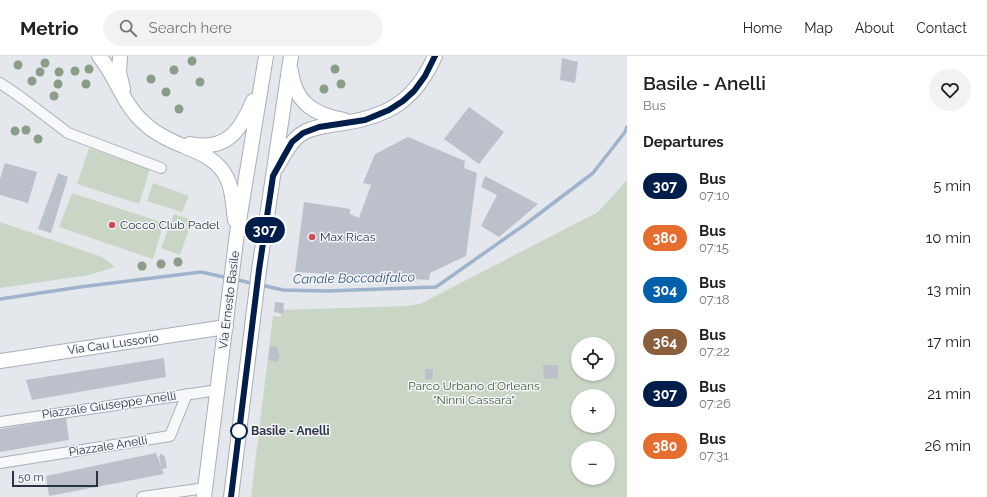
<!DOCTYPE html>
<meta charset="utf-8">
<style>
body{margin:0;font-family:Raleway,sans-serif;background:#f2f2f2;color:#202124;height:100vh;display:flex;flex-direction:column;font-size:15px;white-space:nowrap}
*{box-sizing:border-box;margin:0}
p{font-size:13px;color:#757577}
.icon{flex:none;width:22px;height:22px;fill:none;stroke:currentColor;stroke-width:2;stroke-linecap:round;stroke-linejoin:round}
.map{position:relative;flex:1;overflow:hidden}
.details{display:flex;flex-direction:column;background:#fff;width:360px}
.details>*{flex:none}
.badge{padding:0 8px;border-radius:13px;font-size:14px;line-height:26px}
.tools{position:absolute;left:571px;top:281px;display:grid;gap:8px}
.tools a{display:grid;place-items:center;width:44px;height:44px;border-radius:50%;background:#fff;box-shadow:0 1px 3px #0004;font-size:20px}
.scale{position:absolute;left:12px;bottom:10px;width:86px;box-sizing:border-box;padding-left:4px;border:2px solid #2b3445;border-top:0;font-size:11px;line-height:14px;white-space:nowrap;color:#2b3445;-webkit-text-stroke:3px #f4f6f9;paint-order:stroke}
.map>.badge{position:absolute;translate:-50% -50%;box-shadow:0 0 0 2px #fff}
h2{padding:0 16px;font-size:15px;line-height:36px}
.round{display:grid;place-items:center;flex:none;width:42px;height:42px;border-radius:21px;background:#f2f2f2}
.summary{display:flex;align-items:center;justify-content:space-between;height:68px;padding:0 16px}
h1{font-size:19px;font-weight:600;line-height:30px}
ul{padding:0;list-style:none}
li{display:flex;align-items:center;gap:12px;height:52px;padding:0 16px}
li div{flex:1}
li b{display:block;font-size:15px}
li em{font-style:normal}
li .badge{min-width:44px;font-weight:700;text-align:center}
header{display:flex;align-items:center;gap:24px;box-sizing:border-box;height:56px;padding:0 20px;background:#fff;border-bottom:1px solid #e0e0e0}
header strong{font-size:19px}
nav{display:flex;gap:22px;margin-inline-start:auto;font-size:14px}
.search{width:280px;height:36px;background:#f2f2f2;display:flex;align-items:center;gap:10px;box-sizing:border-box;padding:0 14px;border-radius:22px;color:#757577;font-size:15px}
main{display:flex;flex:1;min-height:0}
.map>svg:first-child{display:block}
.green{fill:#c9d6c5;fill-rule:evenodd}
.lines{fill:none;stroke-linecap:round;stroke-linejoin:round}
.stream{stroke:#9fb4cc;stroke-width:3.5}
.building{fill:#bbc0ca}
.street-casing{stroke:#a9aeb7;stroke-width:12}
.secondary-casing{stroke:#a9aeb7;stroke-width:16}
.street{stroke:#f7f8fa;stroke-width:10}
.secondary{stroke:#fff;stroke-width:14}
.tree{fill:#899d89}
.line-casing{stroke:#fff;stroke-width:9}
.line{stroke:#001e49;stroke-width:6}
.poi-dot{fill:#d1495b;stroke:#f4f6f9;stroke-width:1.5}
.stop-dot{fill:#fff;stroke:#001e49;stroke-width:2}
.labels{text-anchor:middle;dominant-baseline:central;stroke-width:3;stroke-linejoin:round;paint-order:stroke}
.poi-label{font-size:12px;fill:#2b3445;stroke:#f4f6f9;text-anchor:start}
.street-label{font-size:12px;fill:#2b3445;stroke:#f4f6f9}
.park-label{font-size:12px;fill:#3f6138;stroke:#f4f6f9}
.stop-label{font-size:12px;font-weight:bold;fill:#2b3445;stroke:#f4f6f9;text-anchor:start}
.water-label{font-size:13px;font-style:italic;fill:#34527a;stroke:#f4f6f9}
</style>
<header>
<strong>Metrio</strong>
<div class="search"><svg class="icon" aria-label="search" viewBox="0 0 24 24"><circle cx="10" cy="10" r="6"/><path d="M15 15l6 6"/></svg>Search here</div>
<nav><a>Home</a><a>Map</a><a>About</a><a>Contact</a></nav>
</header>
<main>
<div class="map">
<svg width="627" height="441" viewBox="0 0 627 441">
<rect width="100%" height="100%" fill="#e4e7ec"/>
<!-- green -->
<path class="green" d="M89,92L150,113L139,148L77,128Z
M627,124V441H251L273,260L281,261V254L407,250L420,248L598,156ZM578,288H608V318H578ZM578,340H608V370H578ZM578,392H608V422H578Z
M153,127L189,140L182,156L147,145Z
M72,137L164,167L153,203L59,171Z
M174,158L192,164L180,199L161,192Z
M0,166L102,201L115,211L89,219L0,232Z"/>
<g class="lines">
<!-- stream -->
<path class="stream" d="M234,223L255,228
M261,229L283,234L327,235L436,231L527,167L593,117L625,76L627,71
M0,243L80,231L201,216L228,222"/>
</g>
<!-- building -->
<path class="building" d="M562,2L578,6L575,27L560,24Z
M469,51L504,76L479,108L444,83Z
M408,81L465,105L464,112L477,117L466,200L430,217L429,224L295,216L304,146L350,153V158L359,162L371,129L363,127L375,98Z
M5,107L37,116L28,147L0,139V123Z
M58,117L68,121L51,177L38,173Z
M485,120L538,148L499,181L481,170L497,139L481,131Z
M275,246L284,247L283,258L274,256Z
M270,290L278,291L277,297H280L278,306L268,304Z
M164,302L166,321L32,344L26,324Z
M543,309H558V322L544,323Z
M425,313H433L432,324L425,323Z
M66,362L69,384L0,396V373Z
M156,397L162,413L159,401L161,398H162L165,401L167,412L162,413L164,418L49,440L46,420Z"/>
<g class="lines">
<!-- street casing -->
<g class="street-casing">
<path id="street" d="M0,27L22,42L68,77L161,112
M0,366L218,334
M0,407L170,380L187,338
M142,441L205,432"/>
</g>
<!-- secondary casing -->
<g class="secondary-casing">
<path id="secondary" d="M99,0C116,20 123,48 143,66C151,74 163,81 174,86C194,95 216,100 227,122C233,134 233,151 235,164
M120,0L119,16L123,33
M291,15C295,47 315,59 344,64
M190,88C226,95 240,76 253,45
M277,111C284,99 291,84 303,77C315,70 331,69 344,67C390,60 416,43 435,0
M0,305L226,271
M204,441L237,177L266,0
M231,441L259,214L291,0"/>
</g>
<!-- street -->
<use href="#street" class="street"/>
<!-- secondary -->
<use href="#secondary" class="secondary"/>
</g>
<!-- trees -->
<g class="tree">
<circle cx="192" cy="5" r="4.5"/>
<circle cx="45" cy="7" r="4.5"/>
<circle cx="18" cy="9" r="4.5"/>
<circle cx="89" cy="13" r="4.5"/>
<circle cx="335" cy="13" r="4.5"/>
<circle cx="174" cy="14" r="4.5"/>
<circle cx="75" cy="15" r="4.5"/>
<circle cx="40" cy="16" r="4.5"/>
<circle cx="59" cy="16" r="4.5"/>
<circle cx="151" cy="23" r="4.5"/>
<circle cx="32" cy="25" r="4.5"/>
<circle cx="200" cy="26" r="4.5"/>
<circle cx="58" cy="28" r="4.5"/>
<circle cx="86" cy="28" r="4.5"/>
<circle cx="341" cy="28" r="4.5"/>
<circle cx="324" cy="33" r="4.5"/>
<circle cx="166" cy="36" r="4.5"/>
<circle cx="54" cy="40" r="4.5"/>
<circle cx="179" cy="53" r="4.5"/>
<circle cx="26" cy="74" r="4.5"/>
<circle cx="15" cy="75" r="4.5"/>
<circle cx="38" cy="83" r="4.5"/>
<circle cx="178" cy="206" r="4.5"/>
<circle cx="161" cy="208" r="4.5"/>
<circle cx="142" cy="210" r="4.5"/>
</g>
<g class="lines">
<!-- line casing -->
<g class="line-casing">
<path id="line" d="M231,441L259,214L273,120L284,100L292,86L303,77L319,71L365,64L389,54L403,45L414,35L425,20L435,0"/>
</g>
<!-- line -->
<use href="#line" class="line"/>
</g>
<!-- markers -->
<g class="poi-dot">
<circle cx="112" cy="169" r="4"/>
<circle cx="312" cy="181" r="4"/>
</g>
<circle class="stop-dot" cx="239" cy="375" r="8"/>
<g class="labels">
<!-- poi labels -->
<g class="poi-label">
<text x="120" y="169">Cocco Club Padel</text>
<text x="320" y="181">Max Ricas</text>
</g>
<!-- street labels -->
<g class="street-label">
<text transform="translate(229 244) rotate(-83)">Via Ernesto Basile</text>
<text transform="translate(113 288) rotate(-8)">Via Cau Lussorio</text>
<text transform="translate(109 349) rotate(-8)">Piazzale Giuseppe Anelli</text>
<text transform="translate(108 390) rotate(-9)">Piazzale Anelli</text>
</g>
<!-- park labels -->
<g class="park-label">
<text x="474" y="330">Parco Urbano d'Orleans<tspan x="474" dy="14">"Ninni Cassarà"</tspan></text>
</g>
<!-- stop labels -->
<g class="stop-label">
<text x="251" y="375">Basile - Anelli</text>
</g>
<!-- water labels -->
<g class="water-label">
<text transform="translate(354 222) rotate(-1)">Canale Boccadifalco</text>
</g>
</g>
</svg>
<div class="tools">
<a><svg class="icon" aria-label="locate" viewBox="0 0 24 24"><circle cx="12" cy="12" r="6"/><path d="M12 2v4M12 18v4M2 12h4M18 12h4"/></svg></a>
<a>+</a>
<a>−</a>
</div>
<div class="scale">50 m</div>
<b class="badge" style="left:265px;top:174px;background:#001e49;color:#fff">307</b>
</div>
<section class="details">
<div class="summary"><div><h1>Basile - Anelli</h1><p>Bus</p></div><a class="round"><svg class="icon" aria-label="heart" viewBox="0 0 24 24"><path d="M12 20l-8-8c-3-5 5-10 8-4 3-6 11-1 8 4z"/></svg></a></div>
<h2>Departures</h2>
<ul>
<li><span class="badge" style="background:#001e49;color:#fff">307</span><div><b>Bus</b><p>07:10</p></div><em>5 min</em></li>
<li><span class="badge" style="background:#e56d2e;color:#fff">380</span><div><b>Bus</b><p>07:15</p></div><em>10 min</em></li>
<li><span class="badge" style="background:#0061aa;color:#fff">304</span><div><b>Bus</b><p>07:18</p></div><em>13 min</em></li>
<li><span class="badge" style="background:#8b5e3c;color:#fff">364</span><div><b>Bus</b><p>07:22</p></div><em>17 min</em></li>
<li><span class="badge" style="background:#001e49;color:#fff">307</span><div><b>Bus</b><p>07:26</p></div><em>21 min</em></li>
<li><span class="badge" style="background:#e56d2e;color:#fff">380</span><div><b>Bus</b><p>07:31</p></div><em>26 min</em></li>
</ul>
</section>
</main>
